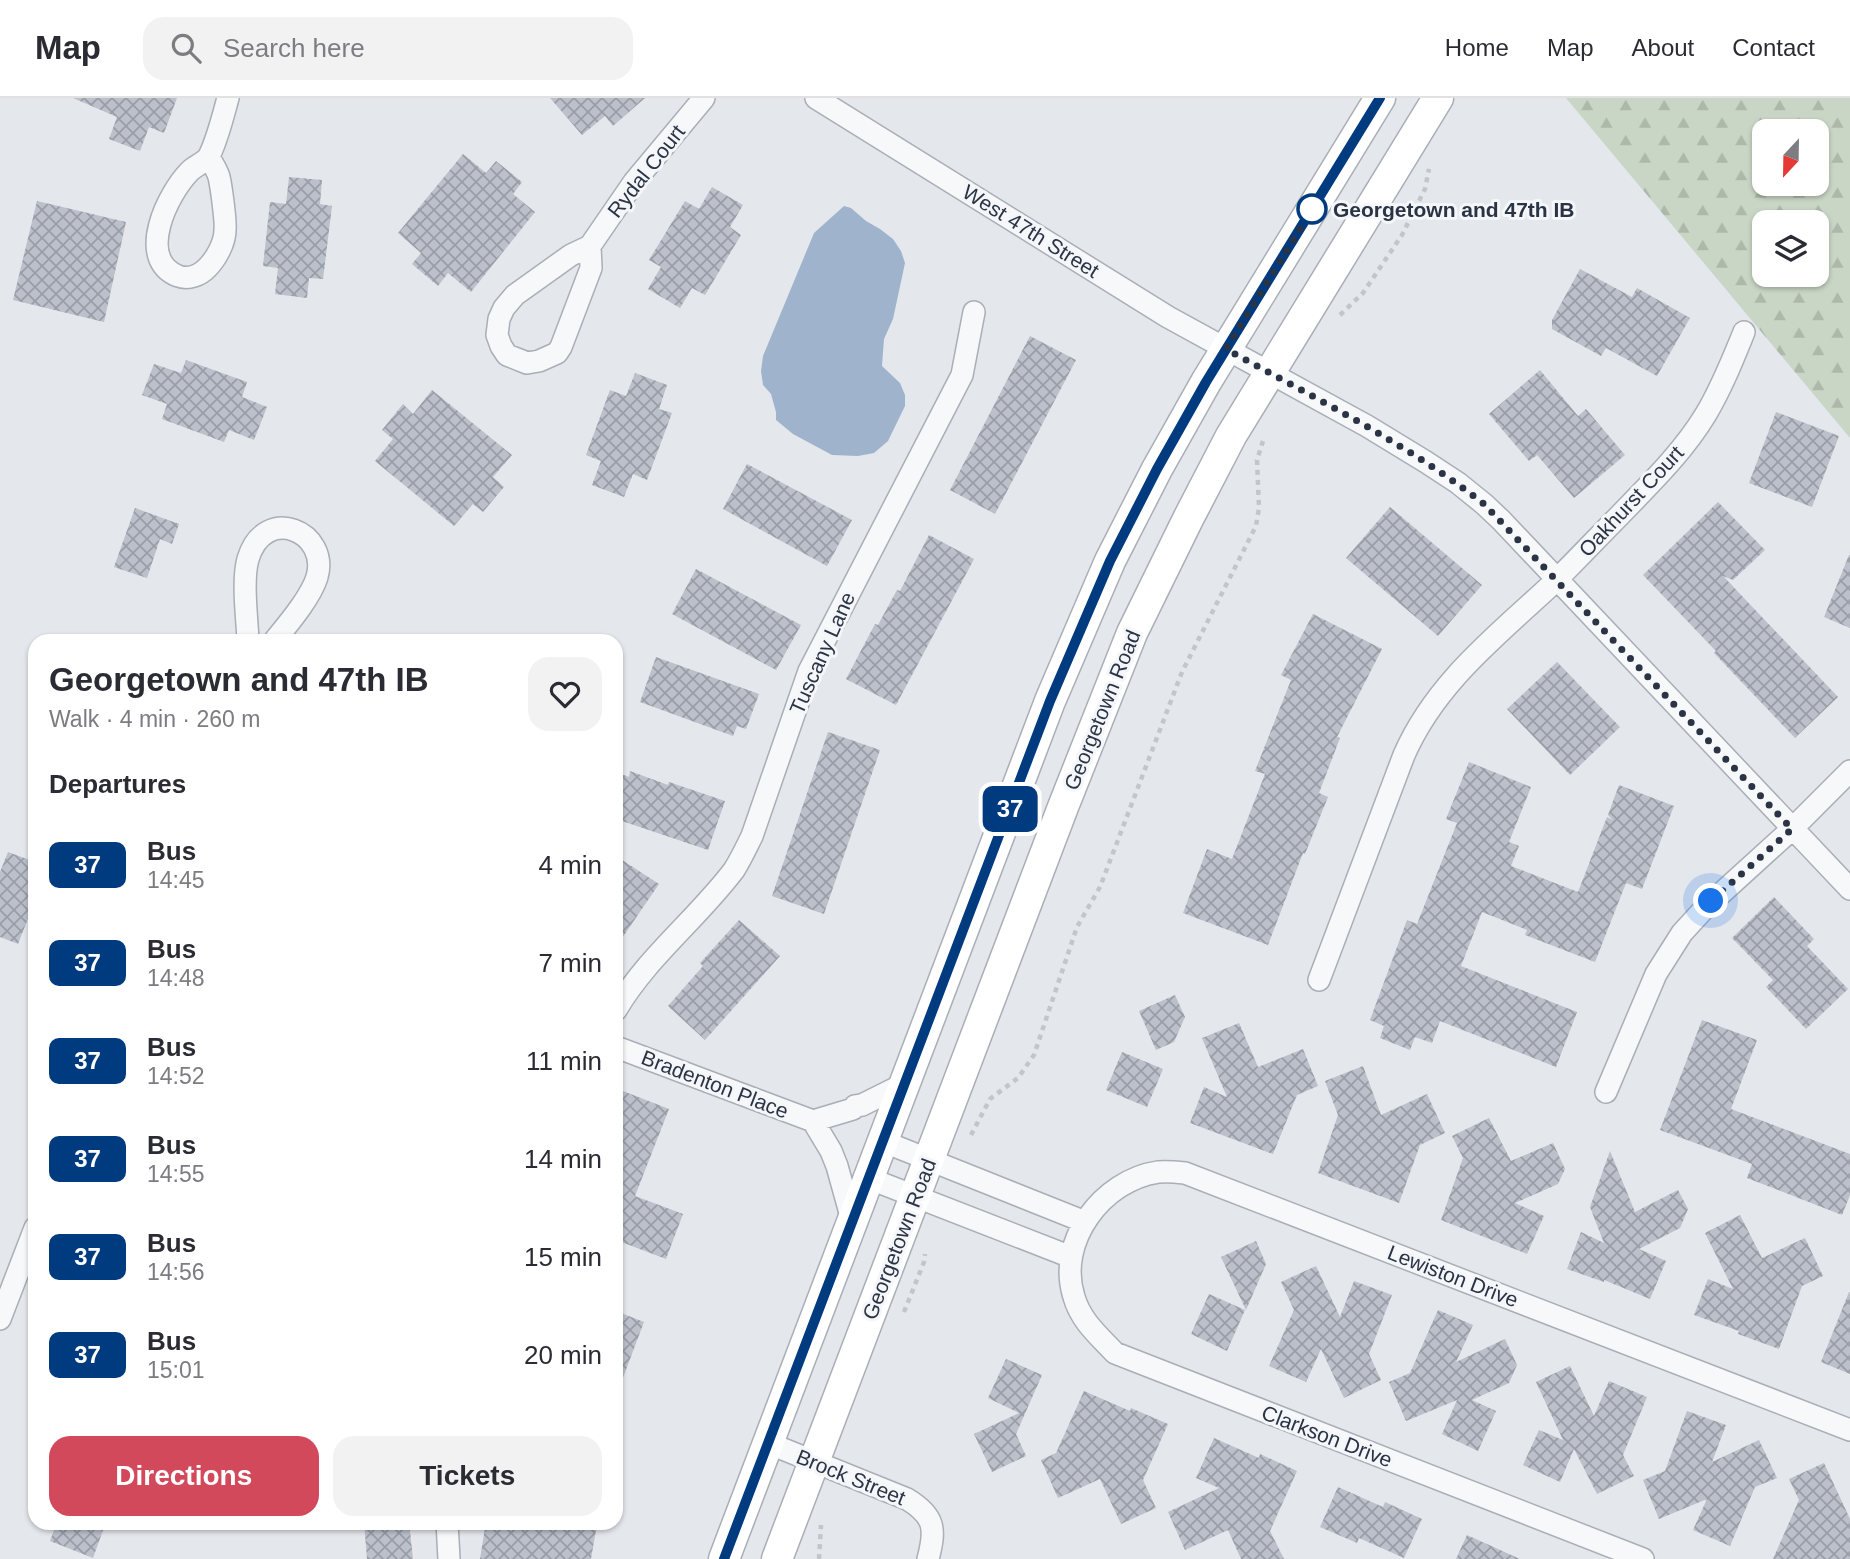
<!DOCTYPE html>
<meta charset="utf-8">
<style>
body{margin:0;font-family:Helvetica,sans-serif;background:#f2f2f3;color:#2b2b33;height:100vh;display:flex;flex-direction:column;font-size:26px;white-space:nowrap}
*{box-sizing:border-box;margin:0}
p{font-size:23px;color:#7c7c81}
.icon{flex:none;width:38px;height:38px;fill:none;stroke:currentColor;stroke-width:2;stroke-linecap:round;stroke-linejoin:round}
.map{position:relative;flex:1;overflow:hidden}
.panel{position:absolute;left:28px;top:536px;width:595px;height:896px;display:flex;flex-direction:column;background:#fff;border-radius:21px;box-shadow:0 2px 5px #0004}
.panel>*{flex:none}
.badge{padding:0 14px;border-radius:10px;font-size:24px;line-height:46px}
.needle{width:46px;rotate:202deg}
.buttons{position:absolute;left:1752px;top:21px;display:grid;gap:14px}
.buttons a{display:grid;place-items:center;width:77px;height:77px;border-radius:14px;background:#fff;box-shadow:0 2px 5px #0004;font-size:35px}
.you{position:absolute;width:35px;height:35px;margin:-18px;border:5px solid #fff;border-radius:50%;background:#1a73e8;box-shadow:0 0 0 10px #1a73e833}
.map>.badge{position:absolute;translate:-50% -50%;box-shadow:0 0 0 4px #fff}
h2{padding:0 21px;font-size:26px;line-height:63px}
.round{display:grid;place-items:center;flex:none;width:74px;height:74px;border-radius:21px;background:#f2f2f3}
.headline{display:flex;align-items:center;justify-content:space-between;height:119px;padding:0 21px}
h1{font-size:33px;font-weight:700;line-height:52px}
.cta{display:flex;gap:14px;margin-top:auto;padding:14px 21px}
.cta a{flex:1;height:80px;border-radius:21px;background:#d1495b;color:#fff;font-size:28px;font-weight:700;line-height:80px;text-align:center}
.cta a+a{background:#f2f2f3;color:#2b2b33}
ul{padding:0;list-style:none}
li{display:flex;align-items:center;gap:21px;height:98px;padding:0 21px}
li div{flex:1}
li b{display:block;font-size:26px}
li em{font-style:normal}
li .badge{min-width:77px;font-weight:700;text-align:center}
header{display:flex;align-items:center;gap:42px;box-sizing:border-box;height:98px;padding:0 35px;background:#fff;border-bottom:2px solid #e1e1e2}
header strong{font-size:33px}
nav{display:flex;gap:38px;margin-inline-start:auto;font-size:24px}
.search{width:490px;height:63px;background:#f2f2f3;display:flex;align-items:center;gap:18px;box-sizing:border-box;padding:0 24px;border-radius:21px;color:#7c7c81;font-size:26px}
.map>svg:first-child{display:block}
.forest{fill:url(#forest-firs);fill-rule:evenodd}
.water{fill:#9fb4cc}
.building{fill:url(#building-cross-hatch)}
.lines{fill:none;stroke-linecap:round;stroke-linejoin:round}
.minor-casing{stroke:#a9aeb7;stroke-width:24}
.secondary-casing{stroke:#a9aeb7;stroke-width:33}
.path{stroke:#c2c5cb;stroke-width:4.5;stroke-dasharray:5 5;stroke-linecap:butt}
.minor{stroke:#f7f8fa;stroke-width:21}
.secondary{stroke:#fff;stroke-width:30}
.line-casing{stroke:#fff;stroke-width:16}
.line{stroke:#003b80;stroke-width:10}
.walk{stroke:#2b3445;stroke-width:7;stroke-dasharray:0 12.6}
.stop-dot{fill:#fff;stroke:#003b80;stroke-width:3.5}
.labels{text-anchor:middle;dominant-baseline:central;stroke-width:6;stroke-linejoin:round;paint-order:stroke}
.street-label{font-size:21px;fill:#2b3445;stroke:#f4f6f9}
.stop-label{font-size:21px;font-weight:bold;fill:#2b3445;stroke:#f4f6f9;text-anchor:start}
</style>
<header>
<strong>Map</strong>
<div class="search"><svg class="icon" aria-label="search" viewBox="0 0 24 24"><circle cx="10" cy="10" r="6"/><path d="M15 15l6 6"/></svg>Search here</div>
<nav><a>Home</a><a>Map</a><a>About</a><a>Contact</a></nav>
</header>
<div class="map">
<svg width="1850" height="1461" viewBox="0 0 1850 1461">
<defs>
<pattern id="forest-firs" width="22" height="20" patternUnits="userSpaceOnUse" patternTransform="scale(1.75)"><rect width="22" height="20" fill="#c9d6c5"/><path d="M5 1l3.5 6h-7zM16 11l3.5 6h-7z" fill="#adb8ab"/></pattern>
<pattern id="building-cross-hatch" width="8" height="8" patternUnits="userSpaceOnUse" patternTransform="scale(1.75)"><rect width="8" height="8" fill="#bbc0ca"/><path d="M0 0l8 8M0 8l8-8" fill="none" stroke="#989da6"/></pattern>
</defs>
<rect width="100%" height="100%" fill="#e4e7ec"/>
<!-- forest -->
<path class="forest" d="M1566,0H1850V340ZM1764,33H1816V86H1764ZM1764,124H1816V177H1764Z"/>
<!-- water -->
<path class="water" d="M844,108L851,110L866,123L880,131L893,141L901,153L905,165L893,221L884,241L882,268L900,285L905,297V308L888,343L874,355L858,358L832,357L793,336L776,322V314L771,296L763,287L761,273L763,258L814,135Z"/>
<!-- building -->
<path class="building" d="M73,0H177L164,35L149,29L140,53L109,41L117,19Z
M550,0H645L613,28L605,18L582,37Z
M463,56L486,75L496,63L522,84L513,96L535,114L471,194L448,175L438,188L412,166L421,155L398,135Z
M289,79L322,82L320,106L332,108L323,181L309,180L307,200L275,196L278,170L263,168L270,104L286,106Z
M712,89L743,107L730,129L741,137L705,197L692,190L680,210L648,191L661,169L649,162L685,103L699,111Z
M37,103L126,124L104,224L13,202Z
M1580,171L1632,199L1637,190L1690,220L1657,278L1606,250L1601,258L1552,231V222Z
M1030,238L1076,262L995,416L950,392Z
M186,262L247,284L242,299L267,309L254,342L229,332L224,344L162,321L167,306L142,297L154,266L181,275Z
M1540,272L1578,318L1586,311L1625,357L1574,400L1537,357L1529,363L1489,316Z
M635,275L667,287L659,311L672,315L647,382L633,376L624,399L592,387L601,363L586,357L610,292L626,298Z
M432,292L512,357L493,379L504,389L483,414L473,406L454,428L375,363L393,341L382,332L403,306L413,316Z
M1776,314L1839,338L1812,409L1749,385Z
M747,366L852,422L827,468L723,411Z
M1718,404L1765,452L1733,482L1723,478L1838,599L1795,640L1714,555L1716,553L1643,477Z
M1390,409L1482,487L1438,538L1346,460Z
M135,410L179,426L172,446L160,441L147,480L114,469Z
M929,437L974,461L896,607L846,581L875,526L878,527L897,492L900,493Z
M1849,457H1850V530L1824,519Z
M696,471L801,527L776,572L672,516Z
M1313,516L1382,551L1337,639L1340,640L1319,695L1328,699L1305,756L1303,755L1268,847L1183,815L1207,751L1232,761L1265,676L1255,673L1291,582L1281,577Z
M656,559L759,596L746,631L737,628L733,638L640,604Z
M1557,564L1620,629L1570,677L1507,611Z
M828,634L880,652L824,816L772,798Z
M1469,664L1531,689L1509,744L1519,748L1511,768L1578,794L1607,719L1613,722L1608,717L1619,687L1674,708L1642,791L1626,785L1595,864L1525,837L1527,832L1482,814L1461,868L1577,914L1556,969L1440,923L1432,945L1415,939L1410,952L1380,940L1384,928L1370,922L1407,822L1417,826L1457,725L1446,721Z
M630,673L668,687L669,684L725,703L708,752L616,721V674L629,679Z
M8,754L35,764V803L18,846L0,839V774Z
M616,758L659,786L616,849Z
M1774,799L1814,841L1807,848L1848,891L1806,931L1766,889L1773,882L1732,840Z
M739,822L780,858L705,942L668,908L703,868L700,865Z
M1175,897L1185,919L1174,944L1156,952L1139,913Z
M1702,922L1757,942L1731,1011L1850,1056V1097L1842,1117L1747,1080L1752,1066L1660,1032Z
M1239,925L1258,969L1303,951L1318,988L1297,997L1273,1056L1190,1025L1204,989L1227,999L1202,940Z
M1122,954L1163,971L1147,1009L1106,992Z
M1363,968L1381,1017L1427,996L1445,1035L1420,1047L1399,1105L1318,1075L1338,1017L1325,983Z
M623,993L669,1011L635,1098L683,1116L666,1161L616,1142V1010Z
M1489,1020L1511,1063L1553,1045L1565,1071L1558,1086L1515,1105L1544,1118L1527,1156L1441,1122L1463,1060L1452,1038Z
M1610,1053L1635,1114L1678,1092L1688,1111L1680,1130L1639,1151L1666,1163L1650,1201L1604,1182V1184L1567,1171L1581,1134L1604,1145L1590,1109Z
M1740,1117L1762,1160L1805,1140L1823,1178L1802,1188L1779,1251L1738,1236L1739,1233L1694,1217L1708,1181L1733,1191L1705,1135Z
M1256,1143L1266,1166L1246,1212L1221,1159Z
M1316,1168L1340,1219L1354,1183L1392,1197L1369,1256L1381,1282L1344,1300L1321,1251L1306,1284L1269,1268L1294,1212L1281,1184Z
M1849,1194H1850V1276L1821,1264Z
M1209,1196L1245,1212L1227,1253L1191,1236Z
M1438,1212L1473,1227L1456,1264L1505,1241L1517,1267L1509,1285L1472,1302L1496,1313L1478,1353L1442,1336L1457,1302L1406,1323L1389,1284L1410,1275Z
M616,1213L644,1224L618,1293L616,1292Z
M1006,1261L1042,1277L1016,1336L1026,1358L992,1374L974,1336L1019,1315L988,1300Z
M1570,1268L1594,1318L1609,1283L1647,1299L1623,1357L1634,1378L1597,1396L1574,1351L1560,1384L1523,1367L1539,1332L1563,1342L1536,1284Z
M1084,1293L1130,1313L1131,1310L1168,1326L1143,1382L1156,1410L1121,1426L1100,1381L1058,1400L1041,1362L1056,1355Z
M1687,1313L1726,1327L1712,1364L1759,1342L1777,1380L1755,1389L1730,1448L1693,1432L1707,1401L1659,1421L1643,1382L1665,1373Z
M1214,1340L1259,1360L1260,1356L1297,1373L1270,1433L1284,1461H1241L1228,1432L1185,1452L1168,1414L1219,1390L1196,1380Z
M1824,1365L1850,1421V1461H1773L1799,1402L1789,1381Z
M1338,1389L1383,1409L1385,1404L1422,1421L1404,1460L1359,1440L1357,1445L1320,1429Z
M57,1424H106L93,1460L50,1443Z
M364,1424H409L413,1461H367Z
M486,1424H551L596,1432L591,1461H480Z
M1467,1437L1520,1461H1456Z"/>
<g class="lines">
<!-- minor casing -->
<g class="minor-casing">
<path id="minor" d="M816,0L1168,219L1367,328L1426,364L1458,385L1484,406L1501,422L1850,791
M209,59C212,65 217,72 219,79C221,87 226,123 225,132C225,145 216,161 207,170C200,177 189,182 178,178C135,161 168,95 190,73C196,67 207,64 210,56C218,39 223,18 228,0
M590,148L591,170L561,249L557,255L539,263L527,265L507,257L501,248L497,237L499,221L504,210L515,197L571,157L590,148L634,84L704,0
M248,542C247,520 242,482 248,461C265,405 330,434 317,479C311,499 288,526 275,542
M1319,882L1404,657C1435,586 1494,540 1549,489C1573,466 1596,441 1620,417C1651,385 1683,354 1706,316C1722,289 1733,261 1744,234
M616,912C647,859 697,821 734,772C741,761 746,750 752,738L809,573L962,277L974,214
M616,949L813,1023
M1606,994L1656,876L1682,835L1704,811L1792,731L1850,673
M813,1023L831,1053L837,1068L852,1122
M813,1023L853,1011L855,1008L862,1007L904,986
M882,1043L1085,1124
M868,1080L1071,1159
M0,1221L35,1130
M768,1345L907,1401C935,1418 936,1431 928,1461
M447,1424L449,1461
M1643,1461L1115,1255C1098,1237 1081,1223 1074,1199C1056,1143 1103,1082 1158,1074C1167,1073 1176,1074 1185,1075L1850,1332"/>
</g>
<!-- secondary casing -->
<g class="secondary-casing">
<path id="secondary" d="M724,1461L1050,603L1110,463L1157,371L1206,284L1380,0
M777,1461L1063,709L1132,535L1188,421L1231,338L1438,0"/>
</g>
<!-- path -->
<path class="path" d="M1340,217L1363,195L1402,137L1425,91L1429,71
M971,1037L990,1001L1018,980L1034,957L1077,829L1100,789L1182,574L1256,428L1259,410L1257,362L1263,343
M904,1214L924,1164L925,1156
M819,1461L821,1427"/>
<!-- minor -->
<use href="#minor" class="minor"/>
<!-- secondary -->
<use href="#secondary" class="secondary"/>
</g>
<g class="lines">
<!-- line casing -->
<g class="line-casing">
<path id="line" d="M724,1461L1050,603L1110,463L1157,371L1206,284L1380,0"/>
</g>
<!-- line -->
<use href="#line" class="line"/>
<!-- walk -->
<path class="walk" d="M1312,111L1316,105L1226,251C1314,300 1405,344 1484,406L1792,731L1711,803"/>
</g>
<!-- markers -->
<circle class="stop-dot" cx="1312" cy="111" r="14"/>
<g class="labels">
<!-- street labels -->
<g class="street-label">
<text transform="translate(646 73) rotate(-52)">Rydal Court</text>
<text transform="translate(1031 133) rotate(32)">West 47th Street</text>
<text transform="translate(1631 403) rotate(-47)">Oakhurst Court</text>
<text transform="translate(822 555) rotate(-66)">Tuscany Lane</text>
<text transform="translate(1102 612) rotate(-68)">Georgetown Road</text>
<text transform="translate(715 986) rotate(21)">Bradenton Place</text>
<text transform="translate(899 1141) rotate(-69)">Georgetown Road</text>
<text transform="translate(1453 1178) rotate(21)">Lewiston Drive</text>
<text transform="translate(1327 1338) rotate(21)">Clarkson Drive</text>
<text transform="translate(851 1379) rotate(22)">Brock Street</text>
</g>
<!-- stop labels -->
<g class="stop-label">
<text x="1333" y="111">Georgetown and 47th IB</text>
</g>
</g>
</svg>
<div class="buttons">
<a><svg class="needle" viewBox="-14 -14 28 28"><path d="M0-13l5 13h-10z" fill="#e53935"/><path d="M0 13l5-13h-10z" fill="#7c7c81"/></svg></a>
<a><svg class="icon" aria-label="layers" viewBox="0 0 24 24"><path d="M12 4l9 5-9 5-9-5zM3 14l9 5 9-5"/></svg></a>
</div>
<div class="you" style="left:1711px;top:803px"></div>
<b class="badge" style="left:1010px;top:711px;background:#003b80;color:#fff">37</b>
<section class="panel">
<div class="headline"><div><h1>Georgetown and 47th IB</h1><p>Walk · 4 min · 260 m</p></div><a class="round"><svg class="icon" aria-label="heart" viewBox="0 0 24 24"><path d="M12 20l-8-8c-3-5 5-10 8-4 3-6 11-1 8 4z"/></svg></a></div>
<h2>Departures</h2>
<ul>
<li><span class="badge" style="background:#003b80;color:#fff">37</span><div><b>Bus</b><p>14:45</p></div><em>4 min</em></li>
<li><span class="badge" style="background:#003b80;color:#fff">37</span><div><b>Bus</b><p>14:48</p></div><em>7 min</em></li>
<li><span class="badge" style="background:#003b80;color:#fff">37</span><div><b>Bus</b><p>14:52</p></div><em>11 min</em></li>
<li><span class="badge" style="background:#003b80;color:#fff">37</span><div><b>Bus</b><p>14:55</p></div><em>14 min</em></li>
<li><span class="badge" style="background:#003b80;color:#fff">37</span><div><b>Bus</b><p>14:56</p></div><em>15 min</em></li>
<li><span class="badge" style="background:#003b80;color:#fff">37</span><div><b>Bus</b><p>15:01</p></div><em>20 min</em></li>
</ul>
<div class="cta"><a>Directions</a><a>Tickets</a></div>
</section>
</div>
